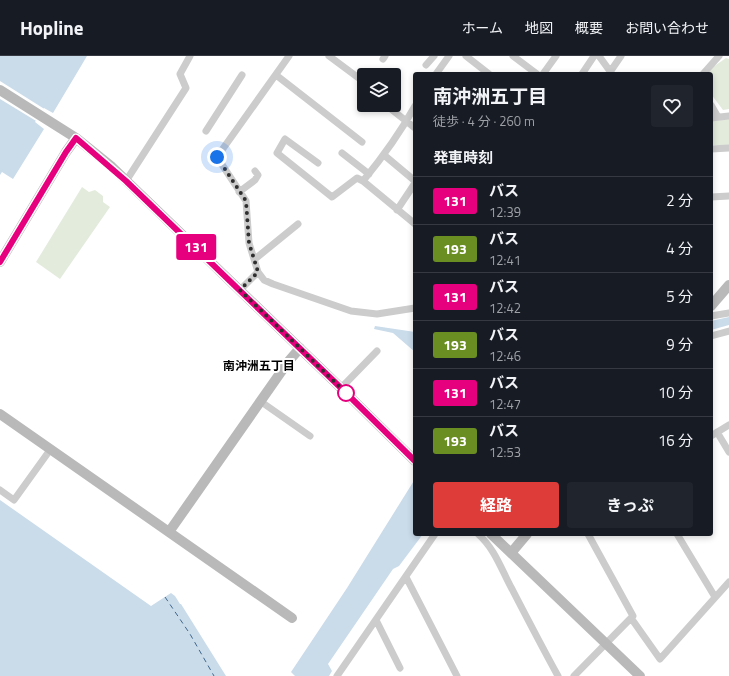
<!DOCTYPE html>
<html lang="ja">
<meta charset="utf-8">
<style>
body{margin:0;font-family:"Titillium Web","Noto Sans JP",sans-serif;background:#20242c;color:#f1f3f6;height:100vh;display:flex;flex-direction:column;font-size:15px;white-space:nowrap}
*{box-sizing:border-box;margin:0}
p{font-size:13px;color:#9ea1a6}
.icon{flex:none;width:22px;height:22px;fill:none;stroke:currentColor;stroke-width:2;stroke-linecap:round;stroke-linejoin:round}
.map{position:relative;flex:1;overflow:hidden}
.side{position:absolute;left:413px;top:16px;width:300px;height:464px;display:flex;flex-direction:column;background:#171b24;border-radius:4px;box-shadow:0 2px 6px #0003}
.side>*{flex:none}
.badge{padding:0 8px;border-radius:3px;font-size:14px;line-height:26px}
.tools{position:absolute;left:357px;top:12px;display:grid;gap:8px}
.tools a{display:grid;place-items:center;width:44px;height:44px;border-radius:4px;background:#171b24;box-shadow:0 2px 6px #0003;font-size:20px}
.you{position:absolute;width:20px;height:20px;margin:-10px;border:3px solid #fff;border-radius:50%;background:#1a73e8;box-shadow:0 0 0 6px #1a73e833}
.map>.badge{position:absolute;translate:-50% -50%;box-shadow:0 0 0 2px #fff}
h2{padding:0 20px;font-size:15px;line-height:36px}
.round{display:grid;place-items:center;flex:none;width:42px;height:42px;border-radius:4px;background:#20242c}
.head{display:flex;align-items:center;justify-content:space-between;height:68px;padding:0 20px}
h1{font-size:19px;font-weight:700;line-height:30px}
.button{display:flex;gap:8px;margin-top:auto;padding:8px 20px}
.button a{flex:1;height:46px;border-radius:4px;background:#dd3c39;color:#fff;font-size:16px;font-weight:700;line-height:46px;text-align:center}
.button a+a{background:#20242c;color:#f1f3f6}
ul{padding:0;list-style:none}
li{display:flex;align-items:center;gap:12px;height:48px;padding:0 20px;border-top:1px solid #363941}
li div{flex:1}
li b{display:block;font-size:15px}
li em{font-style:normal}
li .badge{min-width:44px;font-weight:700;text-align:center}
header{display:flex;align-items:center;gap:24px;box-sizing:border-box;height:56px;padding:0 20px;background:#171b24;border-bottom:1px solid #363941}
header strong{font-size:19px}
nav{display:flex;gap:22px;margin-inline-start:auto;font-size:14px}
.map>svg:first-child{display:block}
.green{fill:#e3ebdd}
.water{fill:#cadbea}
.pier{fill:#fff}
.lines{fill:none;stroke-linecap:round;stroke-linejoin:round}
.ferry{stroke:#40688d;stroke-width:1;stroke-dasharray:5 4;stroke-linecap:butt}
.street{stroke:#ccc;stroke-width:7}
.secondary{stroke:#b9b9b9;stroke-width:10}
.line-casing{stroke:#fff;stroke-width:9}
.line{stroke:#e6007e;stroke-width:6}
.walk{stroke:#2f2f2f;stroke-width:4;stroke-dasharray:0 7.2}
.stop-dot{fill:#fff;stroke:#e6007e;stroke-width:2}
.labels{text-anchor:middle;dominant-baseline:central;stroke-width:4;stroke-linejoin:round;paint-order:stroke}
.neighbourhood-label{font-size:12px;font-weight:bold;fill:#000;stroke:#fff}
</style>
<header>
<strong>Hopline</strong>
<nav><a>ホーム</a><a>地図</a><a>概要</a><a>お問い合わせ</a></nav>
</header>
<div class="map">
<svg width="729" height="620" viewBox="0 0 729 620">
<rect width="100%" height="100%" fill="#fff"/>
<!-- green -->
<path class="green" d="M726,2L729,3V53L723,54L711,38V18H707L713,11Z
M729,63V89H711V65Z
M82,131L89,136L95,134L103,140V146L110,151L60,223L36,206Z"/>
<!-- water -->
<path class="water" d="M0,0H87L53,57L44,52L35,66L44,73L13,123L2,116L0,119Z
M729,261V269L711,274V265Z
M375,270L415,276V296L393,277L374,273Z
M415,423V478H423L399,510L393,513L328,608L332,615L329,620H295L291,616L347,532Z
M0,444L151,550L171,537L175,540L180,548H181L226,620H0Z"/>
<!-- pier -->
<path class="pier" d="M0,25L54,59H52L44,54L37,66L46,71L0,43Z"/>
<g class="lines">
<!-- ferry -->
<path class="ferry" d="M165,541L190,578L214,620"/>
<!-- street -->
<path class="street" d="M289,0L217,101L246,145L249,187L258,216L264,224L273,228L351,255L377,258L415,252
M329,0L364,26
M466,0L489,18
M513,0L537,18
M599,0L612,18
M383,3L385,0
M426,9L434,0
M610,16L621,0
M436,18L449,0
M543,18L556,0
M582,18L594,0
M703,18L719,0
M276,19L362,86
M386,49L415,72
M711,49L718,61
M711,62L729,60
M206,75L242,19
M711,93L729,92
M342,97L369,118
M384,99L415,125
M318,107L285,83L277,97L332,141L357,122L363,125C382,102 400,77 415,50
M126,125L186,32L180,18L190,0
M363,125L415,168
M239,136L255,124L258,119L255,115
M711,141L729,140
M397,154L415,127
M255,203L298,168
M240,234L258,216
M711,260L729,257
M711,280L729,275
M341,332L377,295
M260,345L310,380
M717,376L729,396
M711,380L729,369
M0,434L14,444L50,394
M478,478C495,493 501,513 512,533C527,562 542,591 558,620
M677,478L715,541
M406,521L457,620
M631,562L660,603L729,526
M376,564L400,612
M337,620L435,478
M574,620L633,560L588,478"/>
<!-- secondary -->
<path class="secondary" d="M0,34L76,82L112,111L341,332L415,405
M0,206L66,96L76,82
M711,250L729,229
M0,358L292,562
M169,476L288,306L300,292
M491,478L640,620
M511,497L527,478"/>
</g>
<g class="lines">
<!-- line casing -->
<g class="line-casing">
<path id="line" d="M0,206L66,96L76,82L126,125L341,332L415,405"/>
</g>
<!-- line -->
<use href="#line" class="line"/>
<!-- walk -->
<path class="walk" d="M217,101L246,145L249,187L258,216L240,234L346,337"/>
</g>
<!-- markers -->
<circle class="stop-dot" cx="346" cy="337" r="8"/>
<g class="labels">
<!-- neighbourhood labels -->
<g class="neighbourhood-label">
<text x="259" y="309">南沖洲五丁目</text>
</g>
</g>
</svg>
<div class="tools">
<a><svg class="icon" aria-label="layers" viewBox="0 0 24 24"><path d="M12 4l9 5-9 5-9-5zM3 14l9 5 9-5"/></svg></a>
</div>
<div class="you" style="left:217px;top:101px"></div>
<b class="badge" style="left:196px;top:191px;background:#e6007e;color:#fff">131</b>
<section class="side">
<div class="head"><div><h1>南沖洲五丁目</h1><p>徒歩 · 4 分 · 260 m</p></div><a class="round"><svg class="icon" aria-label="heart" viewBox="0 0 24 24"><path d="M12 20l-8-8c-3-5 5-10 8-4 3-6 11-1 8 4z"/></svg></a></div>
<h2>発車時刻</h2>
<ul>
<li><span class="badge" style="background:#e6007e;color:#fff">131</span><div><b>バス</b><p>12:39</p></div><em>2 分</em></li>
<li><span class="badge" style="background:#6b8e23;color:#fff">193</span><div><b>バス</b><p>12:41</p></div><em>4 分</em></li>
<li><span class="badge" style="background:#e6007e;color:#fff">131</span><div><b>バス</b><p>12:42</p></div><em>5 分</em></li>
<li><span class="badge" style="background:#6b8e23;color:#fff">193</span><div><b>バス</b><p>12:46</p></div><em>9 分</em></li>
<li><span class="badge" style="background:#e6007e;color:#fff">131</span><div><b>バス</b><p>12:47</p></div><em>10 分</em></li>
<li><span class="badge" style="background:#6b8e23;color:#fff">193</span><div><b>バス</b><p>12:53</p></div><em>16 分</em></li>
</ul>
<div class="button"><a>経路</a><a>きっぷ</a></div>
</section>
</div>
